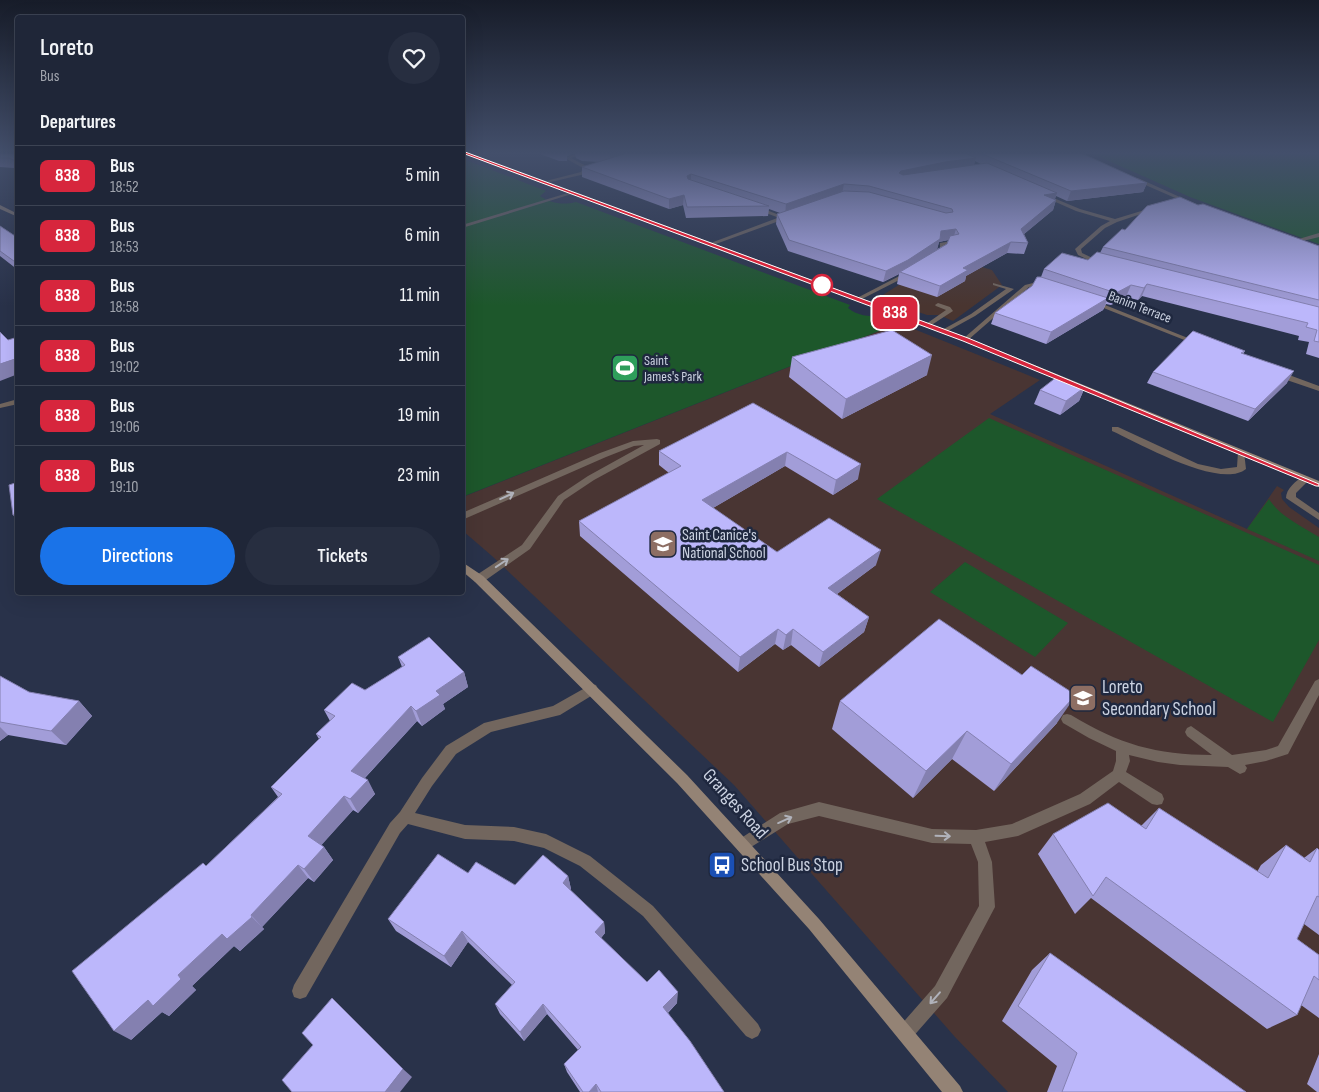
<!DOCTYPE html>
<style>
body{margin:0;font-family:"Sofia Sans Condensed",sans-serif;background:#272e40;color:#f1f3f6;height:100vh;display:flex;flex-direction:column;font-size:19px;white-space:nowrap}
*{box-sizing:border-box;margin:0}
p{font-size:16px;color:#a1a5ae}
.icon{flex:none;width:28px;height:28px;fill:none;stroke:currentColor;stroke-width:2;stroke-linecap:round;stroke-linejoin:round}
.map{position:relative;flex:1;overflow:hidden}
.drawer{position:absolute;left:15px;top:15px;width:450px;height:580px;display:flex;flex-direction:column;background:#1f2638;border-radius:5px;box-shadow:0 5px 20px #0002,0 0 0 1px #3c4353}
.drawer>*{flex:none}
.badge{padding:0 10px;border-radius:8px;font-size:18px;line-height:32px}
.map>.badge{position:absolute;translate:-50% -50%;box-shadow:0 0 0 2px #fff}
h2{padding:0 25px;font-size:19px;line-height:45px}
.round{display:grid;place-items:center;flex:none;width:52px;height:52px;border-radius:26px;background:#272e40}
.overview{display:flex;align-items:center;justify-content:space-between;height:85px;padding:0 25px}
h1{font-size:24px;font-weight:600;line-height:38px}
.button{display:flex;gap:10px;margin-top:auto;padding:10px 25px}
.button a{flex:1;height:58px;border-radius:30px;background:#1a73e8;color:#fff;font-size:20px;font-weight:600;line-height:58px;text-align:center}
.button a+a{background:#272e40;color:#f1f3f6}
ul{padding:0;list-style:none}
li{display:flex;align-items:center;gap:15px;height:60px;padding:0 25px;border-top:1px solid #3c4353}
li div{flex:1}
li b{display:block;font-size:19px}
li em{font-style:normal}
li .badge{min-width:55px;font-weight:700;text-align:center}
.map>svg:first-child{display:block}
.education{fill:#493533}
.medical{fill:#493530}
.green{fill:#1d572b}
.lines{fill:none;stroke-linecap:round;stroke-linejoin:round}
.lane{fill:#72665e;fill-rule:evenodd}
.street{fill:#72665e;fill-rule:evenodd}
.secondary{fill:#948375;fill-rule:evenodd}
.wall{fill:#a29dd8;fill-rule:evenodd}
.shaded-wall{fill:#8480b0}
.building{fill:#bcb7fb;stroke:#8480b0}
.oneway{stroke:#b0b2ba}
.line{fill:#d7263d;stroke:#fff}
.stop-dot{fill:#fff;stroke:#d7263d;stroke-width:2.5}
.labels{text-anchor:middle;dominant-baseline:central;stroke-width:5;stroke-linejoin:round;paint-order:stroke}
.far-street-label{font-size:14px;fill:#cbd2e1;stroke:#1f283f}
.far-poi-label{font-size:14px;fill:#cbd2e1;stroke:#1f283f;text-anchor:start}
.poi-label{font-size:16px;fill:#cbd2e1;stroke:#1f283f;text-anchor:start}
.near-poi-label{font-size:19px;fill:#cbd2e1;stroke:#1f283f;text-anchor:start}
.near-street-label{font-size:19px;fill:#cbd2e1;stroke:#1f283f}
</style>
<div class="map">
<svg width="1319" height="1092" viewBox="0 0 1319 1092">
<rect width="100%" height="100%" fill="#29324a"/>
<!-- education -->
<path class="education" d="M899,323L1040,380L990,414L1247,529L1277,486L1284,490L1281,493L1282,499L1289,507L1319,528V1092H1008L955,1037L734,785L492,556L463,531V497Z"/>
<!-- medical -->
<path class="medical" d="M945,256L992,270L1002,285L953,321L939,315H927L878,298Z"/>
<!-- green -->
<path class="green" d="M1091,153H1319V244L1190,197Z
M463,159L546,191L540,196C551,204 564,205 576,202L850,305L848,308C858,316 868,316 880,317C886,317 893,321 899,323L462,497Z
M989,418L1319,565V640L1273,722L877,499Z
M1269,499C1279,516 1303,527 1319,537V561L1247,529Z
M965,562L1068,623L1035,657L930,592Z"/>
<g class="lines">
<!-- lane -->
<path class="lane" d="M571,192L575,193L462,228V225Z
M755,207H759L787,218L782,219L755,209Z
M1319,233V237L1295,243L1292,241Z
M952,241L955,243L954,244L945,245V250L937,257H933V255L940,249V243Z
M909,271L912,273L911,274L860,300L855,299Z
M1037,282L1047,286L1044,288L1037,286L1029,287L968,340H964V338L1025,285Z
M993,283L1014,289L975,316L946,332H942V330L971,314L1006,289L993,285Z
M1091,301H1095L1203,344L1197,345L1091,303Z
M938,303L950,307L953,311L930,326H926V324L946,310L936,306L935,305Z
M1275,372H1281L1319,386V391L1275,376Z
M657,439L660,440V444L594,480L564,500L530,549L483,582H475L474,579L475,576L522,545L558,496L588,476L644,445L634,446L606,457L462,520V513L600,453L633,441Z
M1305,476L1310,479L1296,493V497L1319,513V520L1286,498C1286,489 1296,480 1305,476Z
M1319,679V695L1288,754L1266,761L1245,765L1247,768L1245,772L1240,774L1228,767L1180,765L1158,762L1129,755L1130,761L1126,772L1162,794L1164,799L1162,804L1157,805L1152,804L1119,782L1090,804L1018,836L985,842L992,862L995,907L947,998L911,1039L905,1042L899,1039L896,1033L899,1027L935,986L979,906L978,862L971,844L932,843L819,816L788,824L743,852L738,850L736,845L738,840L780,813L819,802L932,829L976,830L1012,824L1080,794L1113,771L1116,761V751L1089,738L1063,723L1061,719L1063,715L1067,714L1071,715C1119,744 1156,755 1212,755L1187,736L1185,732L1187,728L1191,726L1232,755L1266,750L1278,746L1315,681Z"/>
<!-- street -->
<path class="street" d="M579,153H585L571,158L588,167L585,174L542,184V182L581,172L583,168L565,158Z
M1134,178H1138L1193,203L1189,204L1134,180Z
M1044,194L1080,209L1115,219L1151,208L1156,209L1117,222L1105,228L1081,249L1082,253L1103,263L1104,264L1101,266L1078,255L1075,249L1101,226L1110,221L1076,211L1042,196Z
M788,214L790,217L713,245L708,244Z
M18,399V404L0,408V404Z
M1112,427H1118L1198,464L1221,469L1237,467L1238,452H1244L1246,469C1220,490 1139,443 1112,431Z
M592,684L596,685L598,689L596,693L560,715L491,732L456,754L432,786L415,813L465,825L514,827L546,834L590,856L653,906L758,1024L761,1030L758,1036L752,1039L746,1036L643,916L580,866L544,848L514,841L465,839L408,824L400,833L306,997L300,999L294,997L292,991L294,985L390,823L400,812L422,778L446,746L484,723L553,706Z"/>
<!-- secondary -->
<path class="secondary" d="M464,153H470L968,338L1319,481V487L964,340Z
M0,205L18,214V217L0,209Z
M462,562L483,576L687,775L819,919L960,1086L963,1092H942L809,929L677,783L475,582L462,571Z"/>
</g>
<!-- wall -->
<path class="wall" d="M0,153H18V169L14,168L0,167Z
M538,153H574L567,156V161H559Z
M575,153H1081L1147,183L1143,192L1067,201L1056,196L1055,199L1056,200L1053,210L1024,234L1028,243L1024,254L1007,253L966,276L965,281L937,297L897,284L899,274L883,282L788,251L776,224L777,214L780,213L769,209L768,216L686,218L683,205L669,209L582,177V167L600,162L582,161L576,158ZM975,161L981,164L974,165ZM948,240L947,244L937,249L939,242Z
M1198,205L1319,246V358L1306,354L1309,342L1298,340L1299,336L1142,296L1138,300L1126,297L1111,305L1106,304L1103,310L1046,344L991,324L995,313L1032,286L1041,277L1044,269L1088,260L1100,253L1103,247L1125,230Z
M0,226L18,238V270L0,256Z
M1245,351L1243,354L1287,383L1248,421L1147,383L1153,372Z
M792,357L927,375L842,419L789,377Z
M1085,387L1079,401L1060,415L1034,404L1040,390Z
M753,403L858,479L833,495L785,466L713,508L777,552L876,565L837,594L869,617L864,632L819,667L791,645L783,650L775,644L738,672L580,536L579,521L669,473L659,465V451Z
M398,657L464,672L468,687L443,704L445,709L422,726L417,721L365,778L375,794L358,813L353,810L321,845L324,847L333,860L314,882L308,878L262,927L264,929L240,951L234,946L192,986L196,990L169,1016L162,1012L131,1040L206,866L278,797L271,787L319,739L316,734L330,721L324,710L365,690L402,667Z
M1022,675L1057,723L994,791L952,759L913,798L832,729L840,701Z
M0,676L29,692L79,701L92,716L66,745L8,735L0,741Z
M1159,808L1257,872L1261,865L1286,845L1304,858L1317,848L1319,850V935L1304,924L1297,939L1319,955V1018L1301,1005L1297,1015L1267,1029L1091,898L1075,914L1038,854L1053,834L1141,826Z
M468,873L515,885L568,876L571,889L570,890L604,922L605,933L601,938L647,982L677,1003L668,1013L724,1092H580L567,1072L564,1064L578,1050L547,1014L524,1041L500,1014L495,1004L512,985L468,942L451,967L396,931L388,919Z
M1050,953L1246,1092H1047L1057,1066L1002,1021L1032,970Z
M1319,1054V1092H1317L1307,1084Z"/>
<!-- shaded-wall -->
<path class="shaded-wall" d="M567,153H574L567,156Z
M610,153H636L610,162Z
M976,158L973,167L899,180V173L901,171L945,162Z
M691,174V183L687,186V176Z
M1147,183L1143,192L1067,201L1071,191Z
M844,184L842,194L785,215L786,204Z
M1057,193L1054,201L1056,200L1053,210L1018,239L1021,229L1044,195Z
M684,195L683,205L669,209V199Z
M956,229L953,239L939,242L937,250L900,272L899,274L883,282L886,271L941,231Z
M1011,242L1007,253L966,276L965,281L937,297L940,286L963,268Z
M1147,284L1142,296L1138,300L1144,288Z
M1131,285L1126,297L1111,305L1116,293Z
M1108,298L1103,310L1046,344L1051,332Z
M932,355L927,375L842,419L846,399Z
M18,358V374L0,381V364Z
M1294,371L1287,383L1248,421L1255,409Z
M1085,387L1079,401L1060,415L1066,401Z
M787,452L785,466L701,515L702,500Z
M861,464L858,479L833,495L836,480Z
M18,514V521L13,515Z
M881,550L876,565L825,603L828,588Z
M869,617L864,632L819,667L823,652Z
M778,629L775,644L738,672L740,657Z
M793,629L791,645L783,650L786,635Z
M464,672L468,687L443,704L445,709L422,726L416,711L436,691Z
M1076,695L1057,723L994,791L1011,764Z
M79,701L92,716L66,745L51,731Z
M411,706L417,721L359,784L351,771Z
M0,727L8,735L0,741Z
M967,731L952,759L913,798L926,771Z
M368,780L375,794L358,813L350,799Z
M344,796L353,810L318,849L308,836Z
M324,847L333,860L314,882L304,869Z
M298,865L308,878L262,927L251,915Z
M568,876L571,889L565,895L563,883Z
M252,917L264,929L240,951L234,946L192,986L196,990L169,1016L162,1012L131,1040L114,1031L148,1000L178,975L222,934Z
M604,922L605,933L597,943L595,932Z
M462,931L468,942L451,967L444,956Z
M678,992L677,1003L663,1017V1007Z
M543,1004L547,1014L524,1041L520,1032Z
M403,1069L412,1077L400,1092H385Z
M596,1084L598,1092H589Z"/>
<!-- building -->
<path class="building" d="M0,153H18V162L9,158H0Z
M627,153H965L976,158L945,162L901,171L899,173L903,175L987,163L1057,193L1044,195L1056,200L1021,229L1028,243L1011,242L963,268L968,270L940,286L900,272L947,244L950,236L959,234L956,229L941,231L940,239L908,260L886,271L789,240L777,214L844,191L869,192L946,213L953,212L952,209L869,186L844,184L786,204L691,174L687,176L688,179L769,206L687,207L684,195L669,199L582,167Z
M980,153H1081L1147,183L1071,191Z
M1180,197L1198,205L1203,204L1319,246V300L1103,247L1122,229L1125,230L1147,206Z
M0,226L18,238V264L0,251Z
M1097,252L1319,307V342L1314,341L1317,330L1306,327L1308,323L1147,284L1144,288L1131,285L1116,293L1044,269L1062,253L1088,260Z
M1037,277H1041L1108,298L1051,332L995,313L1032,286Z
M892,330L932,355L846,399L792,357Z
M1193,331L1245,351L1241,353L1294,371L1255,409L1153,372Z
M0,332L8,340L18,337V358L0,364Z
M1058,376L1085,387L1066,401L1040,390Z
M753,403L861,464L836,480L787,452L702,500L777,552L829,518L881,550L828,588L869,617L823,652L793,629L786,635L778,629L740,657L579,521L681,466L659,451Z
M18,482V514L13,515L9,485Z
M939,619L1022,675L1031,666L1076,695L1011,764L967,731L926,771L840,701Z
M429,637L464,672L436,691L440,695L416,711L411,706L351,771L368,780L350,799L344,796L308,836L324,847L304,869L298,865L251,915L252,917L227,939L222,934L178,975L181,979L153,1006L148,1000L114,1031L72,971L203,863L206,866L282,794L271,787L321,737L316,734L335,716L324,710L352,683L365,690L405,665L398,657Z
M0,676L29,692L79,701L51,731L0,722Z
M1108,803L1146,829L1159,808L1268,878L1286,845L1310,862L1317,848L1319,850V897L1317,896L1297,939L1319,955V980L1314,976L1297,1015L1106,877L1093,896L1053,834Z
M438,854L468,873L476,862L515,885L543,855L568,876L563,883L604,922L595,932L647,982L659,970L678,992L663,1007L690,1041L724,1092H601L596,1084L589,1092H583L564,1064L581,1047L543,1004L520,1032L495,1004L515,982L462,931L444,956L388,919Z
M1050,953L1246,1092H1062L1077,1053L1018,1006Z
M332,998L403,1069L385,1092H292L282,1080L313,1045L302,1033Z"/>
<!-- one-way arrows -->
<defs><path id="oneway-shaft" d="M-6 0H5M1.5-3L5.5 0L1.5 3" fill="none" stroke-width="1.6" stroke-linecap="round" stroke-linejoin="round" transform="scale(1.25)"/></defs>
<g class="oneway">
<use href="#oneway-shaft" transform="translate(507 496) rotate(-25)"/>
<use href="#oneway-shaft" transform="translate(502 563) rotate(-34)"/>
<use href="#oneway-shaft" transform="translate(785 820) rotate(-24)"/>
<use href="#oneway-shaft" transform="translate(943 836) rotate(2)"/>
<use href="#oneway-shaft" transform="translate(935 998) rotate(131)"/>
</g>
<!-- sky -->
<linearGradient id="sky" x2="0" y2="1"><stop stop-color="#171c29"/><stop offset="0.5" stop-color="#434f6b"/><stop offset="1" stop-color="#434f6b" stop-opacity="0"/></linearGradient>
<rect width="1319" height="306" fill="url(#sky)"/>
<!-- line -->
<path class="line" d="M465,152L968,338L1319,484V486H1316L963,341L465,154Z"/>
<!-- icons -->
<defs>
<g id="stadium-square" transform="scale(1.4375)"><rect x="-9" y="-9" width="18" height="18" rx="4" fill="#2e9e5b" stroke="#1f283f"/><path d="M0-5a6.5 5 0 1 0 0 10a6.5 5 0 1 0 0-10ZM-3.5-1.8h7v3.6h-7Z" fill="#fff"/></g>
<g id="school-square" transform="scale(1.4375)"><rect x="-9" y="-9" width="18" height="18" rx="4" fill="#8d6e63" stroke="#1f283f"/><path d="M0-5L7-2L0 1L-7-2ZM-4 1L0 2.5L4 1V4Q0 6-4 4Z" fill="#fff"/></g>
<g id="bus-square" transform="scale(1.4375)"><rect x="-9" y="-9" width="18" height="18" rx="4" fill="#1a4fb4" stroke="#1f283f"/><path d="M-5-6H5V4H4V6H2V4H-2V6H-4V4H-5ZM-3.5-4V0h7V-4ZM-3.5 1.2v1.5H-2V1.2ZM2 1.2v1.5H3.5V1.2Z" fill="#fff"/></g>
</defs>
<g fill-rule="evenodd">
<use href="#stadium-square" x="625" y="368"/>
<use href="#school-square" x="663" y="544"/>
<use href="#school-square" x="1083" y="698"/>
<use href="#bus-square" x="722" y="865"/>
</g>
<!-- markers -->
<circle class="stop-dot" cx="822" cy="285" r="10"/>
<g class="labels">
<!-- far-street labels -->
<g class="far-street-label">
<text transform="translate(1140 307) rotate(21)">Banim Terrace</text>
</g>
<!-- far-poi labels -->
<g class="far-poi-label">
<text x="644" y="360">Saint<tspan x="644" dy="16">James's Park</tspan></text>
</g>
<!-- poi labels -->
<g class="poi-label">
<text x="682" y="535">Saint Canice's<tspan x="682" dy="18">National School</tspan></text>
</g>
<!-- near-poi labels -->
<g class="near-poi-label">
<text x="1102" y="687">Loreto<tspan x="1102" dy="22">Secondary School</tspan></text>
<text x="741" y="865">School Bus Stop</text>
</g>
<!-- near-street labels -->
<g class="near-street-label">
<text transform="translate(735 804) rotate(48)">Granges Road</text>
</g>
</g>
</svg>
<b class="badge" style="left:895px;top:313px;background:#d7263d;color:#fff">838</b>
<section class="drawer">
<div class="overview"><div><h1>Loreto</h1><p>Bus</p></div><a class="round"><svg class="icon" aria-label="heart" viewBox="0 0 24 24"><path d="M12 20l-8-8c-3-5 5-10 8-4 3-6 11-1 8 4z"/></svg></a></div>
<h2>Departures</h2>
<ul>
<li><span class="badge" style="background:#d7263d;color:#fff">838</span><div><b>Bus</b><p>18:52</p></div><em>5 min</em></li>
<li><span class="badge" style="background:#d7263d;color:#fff">838</span><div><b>Bus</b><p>18:53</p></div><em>6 min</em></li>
<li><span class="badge" style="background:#d7263d;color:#fff">838</span><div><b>Bus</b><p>18:58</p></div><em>11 min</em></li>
<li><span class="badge" style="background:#d7263d;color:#fff">838</span><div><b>Bus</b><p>19:02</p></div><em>15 min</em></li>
<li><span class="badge" style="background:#d7263d;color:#fff">838</span><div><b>Bus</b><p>19:06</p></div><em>19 min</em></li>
<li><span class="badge" style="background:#d7263d;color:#fff">838</span><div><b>Bus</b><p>19:10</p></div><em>23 min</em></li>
</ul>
<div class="button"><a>Directions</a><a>Tickets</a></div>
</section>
</div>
